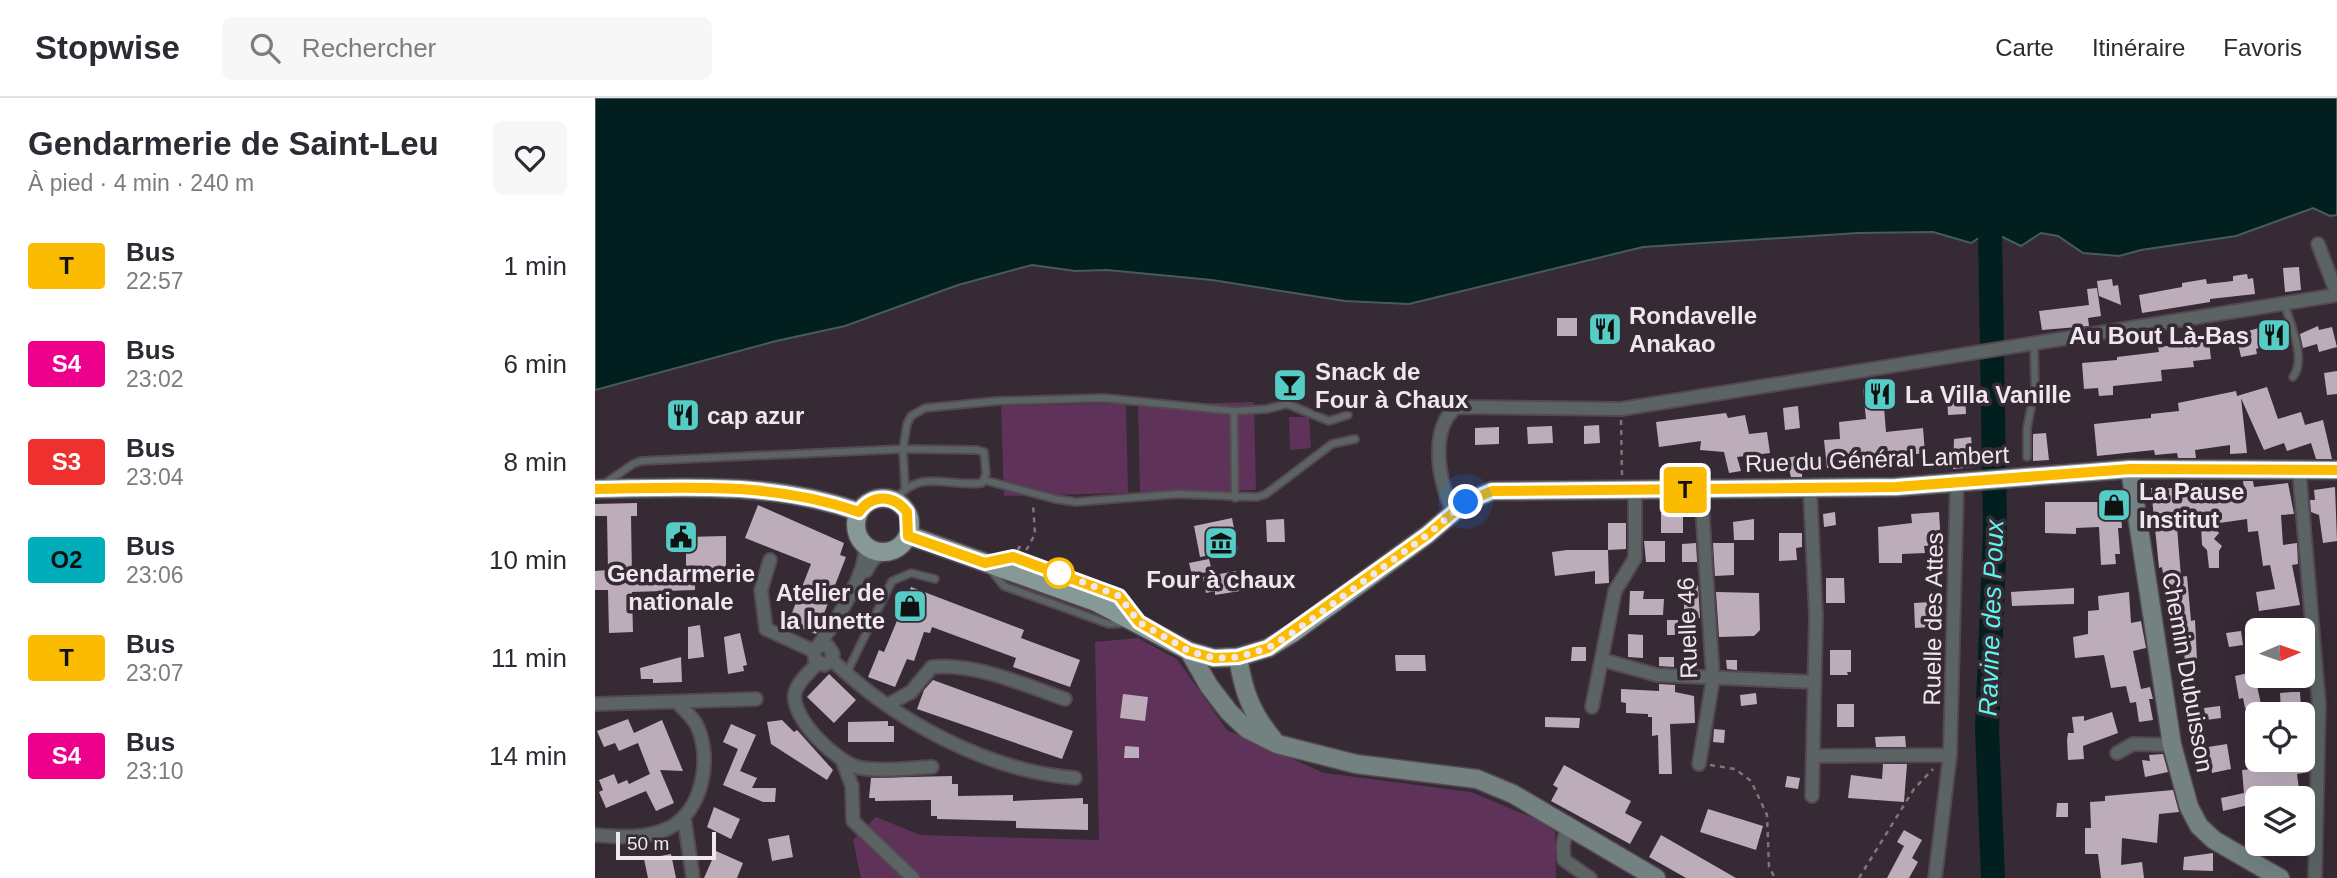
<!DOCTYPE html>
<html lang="fr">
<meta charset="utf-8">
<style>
body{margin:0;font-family:Arial,sans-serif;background:#f7f7f7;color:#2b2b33;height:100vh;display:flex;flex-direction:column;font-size:26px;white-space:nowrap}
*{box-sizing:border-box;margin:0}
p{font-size:23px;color:#7c7c81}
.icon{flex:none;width:38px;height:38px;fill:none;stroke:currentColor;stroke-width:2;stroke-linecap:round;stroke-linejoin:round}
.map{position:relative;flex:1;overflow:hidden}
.side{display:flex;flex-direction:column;background:#fff;width:595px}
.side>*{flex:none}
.badge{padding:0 14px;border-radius:5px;font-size:24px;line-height:46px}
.needle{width:46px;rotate:88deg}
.buttons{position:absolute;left:1650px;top:520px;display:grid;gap:14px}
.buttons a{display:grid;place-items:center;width:70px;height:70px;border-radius:10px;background:#fff;box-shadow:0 7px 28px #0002;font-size:35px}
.scale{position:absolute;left:21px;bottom:18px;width:100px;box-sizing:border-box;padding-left:7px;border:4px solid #f0e7ee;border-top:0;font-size:19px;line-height:24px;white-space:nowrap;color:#f0e7ee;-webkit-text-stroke:5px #362a34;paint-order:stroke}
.you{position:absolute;width:35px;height:35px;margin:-18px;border:5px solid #fff;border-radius:50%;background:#1a73e8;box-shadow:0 0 0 10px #1a73e833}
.map>.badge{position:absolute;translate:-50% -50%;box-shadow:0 0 0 4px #fff}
.round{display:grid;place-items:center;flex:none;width:74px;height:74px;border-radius:10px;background:#f7f7f7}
.headline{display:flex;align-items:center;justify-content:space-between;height:119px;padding:0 28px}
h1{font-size:33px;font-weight:600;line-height:52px}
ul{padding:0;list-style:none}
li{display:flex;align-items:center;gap:21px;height:98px;padding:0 28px}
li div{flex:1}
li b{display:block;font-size:26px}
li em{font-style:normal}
li .badge{min-width:77px;font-weight:700;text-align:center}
header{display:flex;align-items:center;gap:42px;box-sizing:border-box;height:98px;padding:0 35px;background:#fff;border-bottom:2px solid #e1e1e2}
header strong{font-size:33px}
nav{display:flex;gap:38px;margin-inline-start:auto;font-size:24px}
.search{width:490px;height:63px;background:#f7f7f7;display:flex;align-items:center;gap:18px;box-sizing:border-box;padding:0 24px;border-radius:10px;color:#7c7c81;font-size:26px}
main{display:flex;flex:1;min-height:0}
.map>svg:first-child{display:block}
.green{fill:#5f325a}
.water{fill:#001f1e;stroke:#485b5c;stroke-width:2}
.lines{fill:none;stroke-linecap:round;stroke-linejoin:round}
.river{stroke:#001f1e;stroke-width:24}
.building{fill:#bdadbb}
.lane-casing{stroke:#544852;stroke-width:10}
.street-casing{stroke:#544852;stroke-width:16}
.secondary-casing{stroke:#544852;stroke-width:21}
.primary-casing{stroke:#544852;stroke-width:21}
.path{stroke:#80757e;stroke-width:2.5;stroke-dasharray:5 5;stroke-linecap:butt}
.lane{stroke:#5b6463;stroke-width:6}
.street{stroke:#5b6463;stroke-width:12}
.secondary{stroke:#738281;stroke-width:18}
.primary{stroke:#869997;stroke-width:18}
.line-casing{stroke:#fff;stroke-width:16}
.line{stroke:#fbbb00;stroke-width:10}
.walk{stroke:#f0e7ee;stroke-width:7;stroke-dasharray:0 12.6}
.stop-dot{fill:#fff;stroke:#fbbb00;stroke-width:3.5}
.labels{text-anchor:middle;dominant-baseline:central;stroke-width:7;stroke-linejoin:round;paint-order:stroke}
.poi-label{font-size:24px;font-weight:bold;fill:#f0e7ee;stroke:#362a34;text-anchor:start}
.street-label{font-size:24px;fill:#f0e7ee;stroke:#362a34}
.water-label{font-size:26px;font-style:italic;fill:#5ff5ed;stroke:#362a34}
</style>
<header>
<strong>Stopwise</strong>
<div class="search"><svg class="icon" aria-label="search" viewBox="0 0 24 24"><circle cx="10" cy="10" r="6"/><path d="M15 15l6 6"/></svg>Rechercher</div>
<nav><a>Carte</a><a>Itinéraire</a><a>Favoris</a></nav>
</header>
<main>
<section class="side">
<div class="headline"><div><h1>Gendarmerie de Saint-Leu</h1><p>À pied · 4 min · 240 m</p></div><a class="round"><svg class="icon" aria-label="heart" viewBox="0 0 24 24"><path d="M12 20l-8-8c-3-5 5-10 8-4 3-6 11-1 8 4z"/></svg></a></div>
<ul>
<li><span class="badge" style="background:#fbbb00;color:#111">T</span><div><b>Bus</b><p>22:57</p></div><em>1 min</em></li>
<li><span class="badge" style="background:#ec008c;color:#fff">S4</span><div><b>Bus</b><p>23:02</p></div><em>6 min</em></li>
<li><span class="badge" style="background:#ee312f;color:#fff">S3</span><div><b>Bus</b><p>23:04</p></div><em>8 min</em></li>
<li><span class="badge" style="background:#00adba;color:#111">O2</span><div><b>Bus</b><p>23:06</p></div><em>10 min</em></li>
<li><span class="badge" style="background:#fbbb00;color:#111">T</span><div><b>Bus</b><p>23:07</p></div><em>11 min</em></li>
<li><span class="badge" style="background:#ec008c;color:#fff">S4</span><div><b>Bus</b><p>23:10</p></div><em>14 min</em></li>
</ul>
</section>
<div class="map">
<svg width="1742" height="780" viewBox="0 0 1742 780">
<rect width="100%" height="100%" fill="#362a34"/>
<!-- green -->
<path class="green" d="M659,304L661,392L545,395L543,307Z
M531,305L533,395L409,398L406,308Z
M694,319H714L716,350L695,352Z
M543,540L582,561L632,632L729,675L876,694L948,724L960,734L961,780H266L258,742L281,719L325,737L504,742L500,544Z"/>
<!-- water -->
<path class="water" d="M0,0H1742V117L1735,118L1718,110L1641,138L1546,152L1524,158L1488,155L1463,138L1446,135L1426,148L1395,133L1376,145L1338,134L1263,135L1048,149L814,206L750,203L617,182L512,172L480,173L437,167L363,187L250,228L181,243L0,292Z"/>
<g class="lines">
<!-- river -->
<path class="river" d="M1395,133L1400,431L1392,632L1398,780"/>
</g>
<!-- building -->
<path class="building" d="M1704,169L1706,192L1690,194L1688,170Z
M1652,176L1653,181L1658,180L1660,196L1615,201V204L1547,215L1544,197L1587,189V185L1611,181L1612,186L1638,183V178Z
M1517,181L1518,188L1523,187L1526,207L1504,198L1502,183Z
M1502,190L1506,218L1493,220L1494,228L1447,232L1444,213L1494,207L1492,191Z
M962,220H982V238H962Z
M1687,224L1690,245L1666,249L1661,251L1662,256L1646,259L1641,236Z
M1723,228L1724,232L1737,229L1742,249L1724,254L1722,246L1708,250L1705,236Z
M1614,243L1616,261L1598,263L1599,269L1566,272L1567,283L1518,288V297L1504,298L1503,290L1489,291L1487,265L1522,262V259L1564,254L1563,249Z
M1742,273V296L1732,297L1729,275Z
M691,275H696L703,282V290L697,296L685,282Z
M1295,287L1297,309H1289L1291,334L1328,330L1330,355L1305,358L1304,354L1247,359L1248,368L1232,370L1229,342L1245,341L1244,324L1271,321L1268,291Z
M1672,289L1683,321L1706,314L1710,327L1728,322L1737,361H1721L1716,345L1692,353L1689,345L1669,352L1646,300L1652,355L1635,356V347L1600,352L1601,360H1583L1582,355L1560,357L1559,352L1502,358L1499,326L1556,320V316L1584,313L1583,305L1641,293L1642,298Z
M1370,293L1371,316L1353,317L1352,294Z
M73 317a10 10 0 1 1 20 0a10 10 0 1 1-20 0Z
M1203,308L1205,330L1190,332L1188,310Z
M1131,315L1133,320L1150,317L1154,336L1172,334L1175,355L1142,359L1146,373L1134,375L1129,354L1105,352L1106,343L1064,349L1061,324Z
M1004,327L1005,345L989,346V328Z
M957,328L958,345L933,346L932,329Z
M904,329V346L880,347V330Z
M1451,335L1454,362L1438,363V336Z
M1376,339L1379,369L1358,371L1359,341Z
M1207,357V379H1196L1191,360Z
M1648,383H1658L1659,389L1693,385L1699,416L1686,417L1688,447L1702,445L1703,466L1697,467L1705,507L1664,513L1661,494L1680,491L1675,467L1668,468L1663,433L1653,434L1652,421L1618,426L1624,435L1619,441L1627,448L1624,453V470H1614L1612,452L1607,447L1606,427L1582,429L1586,479L1592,478L1596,523L1600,522L1602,562L1590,563L1583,500L1572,501L1567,469L1564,470L1556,390H1582L1606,395V385L1614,393L1649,391Z
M1740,389L1742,443L1728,445L1724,417L1716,414L1715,402H1720L1719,392Z
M1524,394L1527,430H1523L1525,456H1520L1521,466L1506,467L1504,429L1481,430V436L1450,435V404H1507V395Z
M42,405V418H36L37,478L100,475V492L37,494L38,534L14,535L13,492H0V473L13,472L12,418H0V406Z
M163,407L249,445L245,457L251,459L221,536L193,525L216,466L150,440Z
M1088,414V435H1066V415Z
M1240,414L1241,427L1229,429L1228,416Z
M1344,414L1346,447L1329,448L1330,455L1307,456V465H1284L1283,429L1317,425L1316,416Z
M637,420L643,452L605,459L599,428Z
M689,421L690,444H672L671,422Z
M1159,421V442H1139L1138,424Z
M1013,425H1031V451L1013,452Z
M1184,435H1207V449L1201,450L1202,462L1184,463Z
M131,438V470L91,471V439Z
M1049,443H1070V464H1051Z
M1101,445L1103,479L1102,464H1087V446Z
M1118,445H1139V477L1120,478Z
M972,452H1013L1014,485L1000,486V473L960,478L957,454Z
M614,461L617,473L597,477L594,465Z
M641,473L645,493L620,497V493L611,495L608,479Z
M1231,480H1249L1250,505H1231Z
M1096,487H1103L1105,520H1089V506L1091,495H1096Z
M316,489L429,532L426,540L485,562L475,589L418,569L421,560L337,529L335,535L329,534L319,563L312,561L300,589L273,579L284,552L289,554Z
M1479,490V506L1417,508L1416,494Z
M1035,493H1049L1048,501H1069L1068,517H1034Z
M1121,494L1164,495L1165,532L1159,538L1124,539Z
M1534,494L1536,525L1546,523L1551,550L1538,553L1546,591L1555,589L1558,601H1554L1558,622L1544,624L1541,604L1535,605L1531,588L1516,590L1509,557L1480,560L1478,539L1493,536V513L1504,512L1503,498Z
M1335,504V529L1320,530L1319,505Z
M1072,522H1083V537H1072Z
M1708,522L1709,532H1681L1680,526Z
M105,527L109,559L93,561V529Z
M1646,533L1648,547L1634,549L1631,535Z
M145,535L152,567L148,568L149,573L133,576L129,539Z
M1033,536L1048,537V560L1033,559Z
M977,549H991V563H976Z
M1235,552H1256V574H1252L1253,577H1235Z
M800,557H830L831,573H801Z
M86,559L87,584L58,585V581H46L45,570Z
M1064,559H1079V569L1064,568Z
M1131,562H1142V572L1132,571Z
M1662,573V578H1688V582L1662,588L1666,606L1650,610L1648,600L1644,601L1640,578Z
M234,576L261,602L239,625L212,599Z
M338,582L478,633L467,661L322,611L329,592Z
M1064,586L1080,587V594L1099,598L1100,625L1075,626L1077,676H1064L1063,637L1057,638V619H1053V616L1031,615V605L1026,604V591L1064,593Z
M1697,594H1705L1706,611L1686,613L1685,595Z
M1161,595L1162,606L1146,608L1145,597Z
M528,596L553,599L550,623L525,620Z
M1242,606H1259V629H1242Z
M1625,608L1626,620L1611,622L1609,610Z
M1517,614L1523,635L1488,648L1489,661L1473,662L1472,642L1473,635H1479L1477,619L1489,618V623Z
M950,619L985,620L984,630L950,629Z
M33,621L39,635L67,622L88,673L65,672L79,705L61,713L51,693L11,710L4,694L8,692L4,682L19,676L23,686L32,682L34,686L55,676L43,645L24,653L20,645L9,649L2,633Z
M187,622L199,634L202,632L238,672L232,682L176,646L172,624Z
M293,623V628H299V644H253V624Z
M136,626L161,637L145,673L162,680L157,690H181L180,704H168L128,687L143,651L128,644Z
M1119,631L1130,632L1129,645L1118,644Z
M1310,638L1311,649H1281L1280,639Z
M1632,646L1636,671L1617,675L1613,649Z
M530,648L544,649V660H529Z
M1568,656L1573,674L1550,679L1547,662L1555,663L1554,657Z
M1714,662V674L1702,676L1704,691L1709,700H1662V705L1628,713L1626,700L1649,695L1647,672L1688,668V664Z
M1288,666H1312L1309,704L1253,700L1256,677L1287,681Z
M969,667L1036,703L1030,715L1047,724L1035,746L956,703L963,690L958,687Z
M357,678V686H363V698L418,697V703L488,700V706H493V732L421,730V723L342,721V718H336V702L280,703V700H274L276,680Z
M1192,678L1205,680L1203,691L1190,689Z
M1578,692L1584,714L1564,716L1562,745L1527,740L1526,767L1547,764L1549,780H1506L1503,756H1490V730H1496L1495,704L1510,703V698Z
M1462,705H1473V719H1461Z
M119,709L145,721L136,741L112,729Z
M1113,711L1168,728L1161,752L1105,734Z
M1309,732L1327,742L1317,760L1323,764L1314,780H1292L1309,748L1302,744Z
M194,737L198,759L177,763L173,741Z
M1066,737L1141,780H1091L1054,759Z
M121,753L148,765L142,780H109Z
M1618,755V773L1588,772L1589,759Z
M76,756L81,780H53L49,761Z"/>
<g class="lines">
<!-- lane casing -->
<g class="lane-casing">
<path id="lane" d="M1689,205C1695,225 1712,261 1698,279
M639,313L640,400
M1432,359V330L1440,290L1439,246
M389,382L460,401L481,404L582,396L662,399L671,396L737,346L760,341
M9,386L38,366L46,363L308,351L382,352L389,354L391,376L387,385C350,389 326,370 300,402
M310,389L308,351L312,326L316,318L330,310L402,303L509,300L639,313L672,311L692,306L734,323L753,317
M418,459L524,498L544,524L514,526L409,488L390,465Z
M252,574L297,483L316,475L340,481"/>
</g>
<!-- street casing -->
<g class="street-casing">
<path id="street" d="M1723,146L1742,196
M1704,371L1724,607L1720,780
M1215,390L1221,518L1217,698
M859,415C844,388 833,330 862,309L1026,311L1742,197
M175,462L166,492L171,531L219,553
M271,473L278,461L290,454
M226,547L233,548L238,556L235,564L229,567L220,562L219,553C234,534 276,472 269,447
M237,562C299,622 392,673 480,680
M1008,562L1062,577L1219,584
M223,565C215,573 202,585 200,595C195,620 243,666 266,670C289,674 314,670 337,669
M0,606L161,601
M294,606L316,594L337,569C382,565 429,587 470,601
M997,609L1020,493L1040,460V393
M1522,655L1538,646L1577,647
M1218,658L1355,657
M248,664L257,688L258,723L318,780
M1104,666L1118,581L1106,392
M89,719L98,780
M972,728L968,748L969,762L995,780
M0,737C25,739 51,741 74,730C107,713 117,663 103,630C100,621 89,612 83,605
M1340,780L1355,657L1362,385"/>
</g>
<!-- secondary casing -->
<g class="secondary-casing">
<path id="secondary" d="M1535,371L1577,647L1594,709L1604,728L1619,742L1685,780
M594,553L614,588L634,614L652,631L682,646L761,666L882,681L918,696L1061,780
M643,559C648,592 656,615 678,641"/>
</g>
<!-- primary casing -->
<g class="primary-casing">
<path id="primary" d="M0,391C90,390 178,383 264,414
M261 427a27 27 0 1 1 54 0a27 27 0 1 1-54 0Z
M313,437L501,504L594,553L619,560L643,559L673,550L699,534L832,437L871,404L897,393L1301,389L1535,371L1742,372"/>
</g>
<!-- path -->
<path class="path" d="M1026,322L1027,378
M423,452L424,449L432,451L440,436L438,406
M1115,667L1140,671L1156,683L1172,717L1174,769L1180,780
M1264,780L1319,691L1338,671"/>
<!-- lane -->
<use href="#lane" class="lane"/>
<!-- street -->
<use href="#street" class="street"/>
<!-- secondary -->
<use href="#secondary" class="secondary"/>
<!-- primary -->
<use href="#primary" class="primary"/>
</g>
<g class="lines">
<!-- line casing -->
<g class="line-casing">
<path id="line" d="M0,391C91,390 177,383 264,414C277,396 298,396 312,414L313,438L390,465L418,459L524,498L544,524L594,553L619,560L643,559L673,550L832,437L871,404L897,393L1301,389L1535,371L1742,372"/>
</g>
<!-- line -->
<use href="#line" class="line"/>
<!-- walk -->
<path class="walk" d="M464,475L524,498L544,524L594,553L619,560L643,559L673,550L699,534L832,437L871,404"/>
</g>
<!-- icons -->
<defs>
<g id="restaurant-square" transform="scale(1.75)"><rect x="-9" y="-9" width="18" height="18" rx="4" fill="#55cdc6" stroke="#362a34"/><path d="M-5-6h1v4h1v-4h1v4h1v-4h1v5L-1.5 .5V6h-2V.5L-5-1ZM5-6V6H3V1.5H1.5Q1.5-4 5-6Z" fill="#111"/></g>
<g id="bar-square" transform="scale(1.75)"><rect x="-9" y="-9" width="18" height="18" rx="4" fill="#55cdc6" stroke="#362a34"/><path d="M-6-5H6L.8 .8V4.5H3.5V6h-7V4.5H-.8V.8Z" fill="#111"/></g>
<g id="shop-square" transform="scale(1.75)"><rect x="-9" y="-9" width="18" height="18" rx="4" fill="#55cdc6" stroke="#362a34"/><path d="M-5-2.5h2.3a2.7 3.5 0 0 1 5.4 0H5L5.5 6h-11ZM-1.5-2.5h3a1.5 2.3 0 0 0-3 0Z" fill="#111"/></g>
<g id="civic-square" transform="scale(1.75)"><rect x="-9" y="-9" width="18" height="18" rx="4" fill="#55cdc6" stroke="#362a34"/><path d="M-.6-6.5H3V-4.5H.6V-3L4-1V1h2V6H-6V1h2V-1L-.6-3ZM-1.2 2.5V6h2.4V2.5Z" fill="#111"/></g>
<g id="museum-square" transform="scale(1.75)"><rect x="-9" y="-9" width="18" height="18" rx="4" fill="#55cdc6" stroke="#362a34"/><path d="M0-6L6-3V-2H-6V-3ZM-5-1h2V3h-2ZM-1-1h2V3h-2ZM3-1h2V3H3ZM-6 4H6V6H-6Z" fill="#111"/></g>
</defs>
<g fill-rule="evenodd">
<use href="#restaurant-square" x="1010" y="231"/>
<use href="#restaurant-square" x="1679" y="237"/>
<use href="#bar-square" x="695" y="287"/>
<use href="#restaurant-square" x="1285" y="296"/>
<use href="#restaurant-square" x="88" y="317"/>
<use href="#shop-square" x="1519" y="407"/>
<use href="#civic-square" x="86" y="439"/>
<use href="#museum-square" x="626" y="445"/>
<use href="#shop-square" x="315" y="508"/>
</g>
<!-- markers -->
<circle class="stop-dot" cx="464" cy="475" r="14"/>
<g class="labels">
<!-- poi labels -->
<g class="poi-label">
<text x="1034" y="217">Rondavelle<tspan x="1034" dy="28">Anakao</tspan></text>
<text x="1654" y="237" text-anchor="end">Au Bout Là-Bas</text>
<text x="720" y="273">Snack de<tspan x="720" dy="28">Four à Chaux</tspan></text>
<text x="1310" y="296">La Villa Vanille</text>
<text x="112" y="317">cap azur</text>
<text x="1544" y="393">La Pause<tspan x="1544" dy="28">Institut</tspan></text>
<text x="86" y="475" text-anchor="middle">Gendarmerie<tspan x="86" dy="28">nationale</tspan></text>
<text x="626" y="481" text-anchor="middle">Four à chaux</text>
<text x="290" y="494" text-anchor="end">Atelier de<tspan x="290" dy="28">la lunette</tspan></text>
</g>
<!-- street labels -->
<g class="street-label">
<text transform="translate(1282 361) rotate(-2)">Rue du Général Lambert</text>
<text transform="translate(1338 521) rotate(-89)">Ruelle des Attes</text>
<text transform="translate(1092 530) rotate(-92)">Ruelle 46</text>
<text transform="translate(1593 574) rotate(80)">Chemin Dubuisson</text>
</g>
<!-- water labels -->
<g class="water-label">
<text transform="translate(1396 520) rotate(-88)">Ravine des Poux</text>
</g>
</g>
</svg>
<div class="buttons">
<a><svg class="needle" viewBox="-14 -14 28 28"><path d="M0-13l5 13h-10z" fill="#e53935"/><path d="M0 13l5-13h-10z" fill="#7c7c81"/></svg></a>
<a><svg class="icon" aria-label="locate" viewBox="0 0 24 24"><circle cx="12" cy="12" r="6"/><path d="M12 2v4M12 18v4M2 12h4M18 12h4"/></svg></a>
<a><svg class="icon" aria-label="layers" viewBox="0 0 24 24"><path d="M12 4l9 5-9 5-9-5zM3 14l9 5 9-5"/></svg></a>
</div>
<div class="scale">50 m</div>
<div class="you" style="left:871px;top:404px"></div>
<b class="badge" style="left:1090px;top:392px;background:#fbbb00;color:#111">T</b>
</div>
</main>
